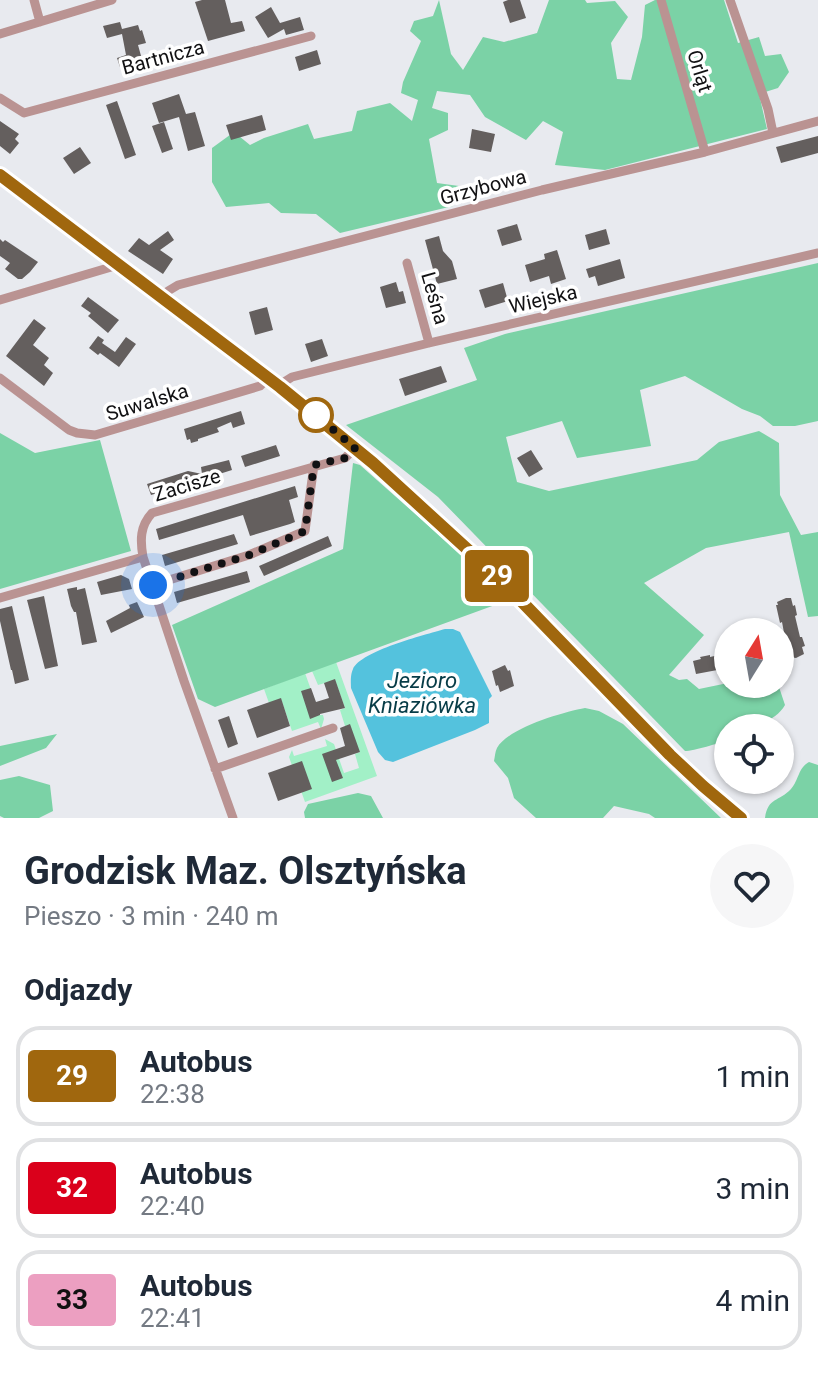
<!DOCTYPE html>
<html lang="pl">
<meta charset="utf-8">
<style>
body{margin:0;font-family:Roboto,sans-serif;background:#f6f6f7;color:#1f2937;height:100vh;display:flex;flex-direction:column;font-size:30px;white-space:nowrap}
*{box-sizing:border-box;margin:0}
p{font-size:26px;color:#747a83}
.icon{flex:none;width:44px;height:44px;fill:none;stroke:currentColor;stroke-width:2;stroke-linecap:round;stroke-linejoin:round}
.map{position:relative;height:818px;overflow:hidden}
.sheet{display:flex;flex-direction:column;background:#fff;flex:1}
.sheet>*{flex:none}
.badge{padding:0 16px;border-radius:6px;font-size:28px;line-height:52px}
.needle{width:52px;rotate:11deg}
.tools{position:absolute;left:714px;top:618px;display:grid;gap:16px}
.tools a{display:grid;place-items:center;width:80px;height:80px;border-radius:50%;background:#fff;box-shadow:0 2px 6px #0004;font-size:40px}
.you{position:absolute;width:40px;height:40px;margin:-20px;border:6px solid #fff;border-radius:50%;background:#1a73e8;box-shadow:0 0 0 12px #1a73e833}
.map>.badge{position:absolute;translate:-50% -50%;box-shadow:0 0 0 4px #fff}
h2{padding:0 24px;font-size:30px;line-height:72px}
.round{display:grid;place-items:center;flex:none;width:84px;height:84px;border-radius:42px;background:#f6f6f7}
.summary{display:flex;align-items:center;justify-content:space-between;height:136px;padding:0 24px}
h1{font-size:38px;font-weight:700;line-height:60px}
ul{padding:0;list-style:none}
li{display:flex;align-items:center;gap:24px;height:100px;margin:0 16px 12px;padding:0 8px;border:4px solid #e0e1e3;border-radius:24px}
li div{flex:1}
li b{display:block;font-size:30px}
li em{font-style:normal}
li .badge{min-width:88px;font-weight:700;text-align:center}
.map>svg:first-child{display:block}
.green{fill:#a2f0c7}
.forest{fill:#7bd2a6}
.water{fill:#54c2dd}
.building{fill:#645f5e}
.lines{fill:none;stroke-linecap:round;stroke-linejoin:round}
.minor{stroke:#ba9392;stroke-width:9}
.line-casing{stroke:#fff;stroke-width:18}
.line{stroke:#a0670e;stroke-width:12}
.walk{stroke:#111113;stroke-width:8;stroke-dasharray:0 14.4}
.stop-dot{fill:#fff;stroke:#a0670e;stroke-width:4}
.labels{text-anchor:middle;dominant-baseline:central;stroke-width:7;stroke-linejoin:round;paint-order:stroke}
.street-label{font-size:20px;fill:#111113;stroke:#fff}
.water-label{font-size:22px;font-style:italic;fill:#073c47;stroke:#fff}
</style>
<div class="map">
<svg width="818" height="818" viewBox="0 0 818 818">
<rect width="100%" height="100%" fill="#e8eaef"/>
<!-- green -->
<path class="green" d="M336,662L377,776L305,802L289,757L292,750L294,756L327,746L325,739L334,744L344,773L359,768L355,754L360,752L345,726L340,710L345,708L335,680L318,685L312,671Z
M305,673L320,715H323L324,719L321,729L318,722L292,731L281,699L269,703L264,689Z"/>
<!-- forest -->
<path class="forest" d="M439,0L451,54L463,70L483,37L504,42L537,33L549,0H585L587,3L615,1L628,17L611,43L617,79L631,80L642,37L645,5L655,0H724L738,43L759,37L765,56L781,54L789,72L778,88L759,94L767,129L605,170L555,165L563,132L543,121L526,140L485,117L470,95L437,91L432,108L448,113V130L429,139L437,183L459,186L453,206L340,233L316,214L281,213L269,203L226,207L212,182V148L234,132L250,145L264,138L308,124L314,139L352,131L357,111L390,103L412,121L418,100L401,93L403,82L421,41L410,31L414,21L433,16Z
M818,263V421L795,426H773L760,416L742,409L685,376L640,390L651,446L577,458L562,421L506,437L517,482L549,491L697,460L719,442L759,431L779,443L780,495L801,535L818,532V616L808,617L789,532L706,548L644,583L704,635L669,675L679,680L687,679L699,689L728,683L754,686L756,684H778L785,705C774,724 748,728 728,728V740C719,743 694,751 685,751L438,497L346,425L477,380L464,348L505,334Z
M0,433L35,453L100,440L131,551L0,589Z
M353,463L360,465L474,566L506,601L215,707L198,699L172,625L343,549Z
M585,708L599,711L623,724L721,818H655L649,814L614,806L603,818H536L514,798L508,778L494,761C495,756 495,752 497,748C508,728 563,712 585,708Z
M57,734L46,748L0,766V746Z
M809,762L818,765V818H765C768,797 779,802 791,789C799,780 798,768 809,762Z
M19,776L50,785L53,811L39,818H4L0,816V780Z
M358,793L371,796L383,818H305L304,812L308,804Z"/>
<!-- water -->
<path class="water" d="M445,629H453L460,632L492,696L489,699V723L475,730L393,762L385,760L378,752L351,688C351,682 350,676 353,669C361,651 424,635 445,629Z"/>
<!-- building -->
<path class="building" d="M202,0H225L231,23L242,21L245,31L208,41L195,2Z
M508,0H520L526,18L510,23L503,2Z
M271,7L280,23L300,17L304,30L286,35L284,29L268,38L255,17Z
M120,22L122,29L138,25L140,31L142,30L146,43L138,45L143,63L120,67L117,58L126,55L122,34L107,38L103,26Z
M317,50L321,64L299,71L295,57Z
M179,94L186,114L195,112L205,146L188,151L179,117L159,123L152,103Z
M117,101L136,155L125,159L106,105Z
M262,115L266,130L231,140L226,125Z
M0,121L19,134L15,139L19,143L10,154L0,146Z
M164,122L173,149L162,153L152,126Z
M472,129L495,134L491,152L469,148Z
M818,136V153L781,163L776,147Z
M80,147L91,163L74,174L63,158Z
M517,224L522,240L502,246L497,230Z
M606,229L610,244L589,250L585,235Z
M168,231L174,240L160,250L173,259L163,274L128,251L139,238L149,245Z
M439,236L443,251L452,261L457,279L437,284L425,240Z
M0,239L3,242L5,240L38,262L30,272L22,279H18L5,269L10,263L0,256Z
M557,250L566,279L551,284L549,276L530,282L525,265L545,259L544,254Z
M620,259L625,278L598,286L595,276L589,278L586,269Z
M396,282L399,292L403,291L406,303L386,308L380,287Z
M503,283L508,301L485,308L479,290Z
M88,297L119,320L108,333L88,316L91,313L81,306Z
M267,307L273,330L255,335L249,312Z
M34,319L46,328L33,345L49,358L44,365L53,373L44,386L6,356Z
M98,336L104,340L102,343L115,352L126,337L136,344L119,367L100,353L98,355L89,348Z
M322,339L328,356L311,362L305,344Z
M441,366L447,382L405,396L399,379Z
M241,411L245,424L233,428L231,422L217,428L219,432L198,439V441L191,443L190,439L187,440L184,429Z
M276,445L280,456L245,467L241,456Z
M531,450L543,469L529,477L517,458Z
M229,460L232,470L213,476H215L161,489V492L151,495L147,484L188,471L202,474L201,467Z
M295,486L298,497L289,500L295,522L290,524L250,536L243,515L159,540L156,529Z
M234,534L238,544L165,566L162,555Z
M328,536L332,546L264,576L259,566Z
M247,571L250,582L177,603L174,592Z
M121,575L129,579L132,589L101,595L97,582Z
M77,587V590L85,588L97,642L82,645L76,612H74L71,606L67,589Z
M44,596L58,666L45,669L27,600Z
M786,598H791L793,606L795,605L797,615L795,616L800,637H802L805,646L802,647L804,654L796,658L790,657L788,654L782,622L780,623L776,605H778L777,602Z
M137,602L144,617L111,633L106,621L130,608L129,605Z
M12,606L29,680L15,684L12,670H11L0,621V609Z
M728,653V668L696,674L693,661L701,659L700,657L710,655V657Z
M505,665L508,671L510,670L514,686L500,692L498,685L496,686L492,671Z
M335,679L345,708L320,714V715L310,719L301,691L311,688L316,702L329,698L324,683Z
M281,698L290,726L257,738L247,710Z
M229,716L238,744L228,748L218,720Z
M350,724L360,752L336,760L343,778L332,782L322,754L345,746L340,728Z
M302,761L312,789L278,801L268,773Z"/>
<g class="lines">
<!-- minor -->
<path class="minor" d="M34,0L40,22
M661,0L705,152
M730,0L768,109L773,133
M0,34L112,0
M0,98L24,113L311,36
M0,175L280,387L373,463L501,580L670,755L703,786L741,818
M407,263L429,343
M162,298L168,291L178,285L542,190L705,152L818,121
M0,300L118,265
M0,378L69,430L77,433L95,435L260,386L268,378
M280,387L284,382L292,377L429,343L818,253
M153,585L249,555L305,531L314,465
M0,598L143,557
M215,769L333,728
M233,818L184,681L143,557C140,540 140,526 152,513L345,458L355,448"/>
</g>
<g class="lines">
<!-- line casing -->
<g class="line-casing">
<path id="line" d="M0,175L280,387L373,463L501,580L670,755L703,786L741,818"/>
</g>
<!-- line -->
<use href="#line" class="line"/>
<!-- walk -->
<path class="walk" d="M153,585L249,555L305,531L314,465L345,458L355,448L316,415"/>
</g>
<!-- markers -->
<circle class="stop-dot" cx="316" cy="415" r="16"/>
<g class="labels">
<!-- street labels -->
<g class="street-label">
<text transform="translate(163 57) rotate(-15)">Bartnicza</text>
<text transform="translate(700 71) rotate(73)">Orląt</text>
<text transform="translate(483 187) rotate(-15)">Grzybowa</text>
<text transform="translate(435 298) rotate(74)">Leśna</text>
<text transform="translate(543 299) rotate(-13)">Wiejska</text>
<text transform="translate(147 402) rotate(-17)">Suwalska</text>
<text transform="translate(187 485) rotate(-17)">Zacisze</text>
</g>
<!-- water labels -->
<g class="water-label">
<text x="422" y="680">Jezioro<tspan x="422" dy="25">Kniaziówka</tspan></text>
</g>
</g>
</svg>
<div class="tools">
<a><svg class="needle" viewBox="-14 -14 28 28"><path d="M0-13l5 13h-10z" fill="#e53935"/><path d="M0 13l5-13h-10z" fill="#747a83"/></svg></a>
<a><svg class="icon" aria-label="locate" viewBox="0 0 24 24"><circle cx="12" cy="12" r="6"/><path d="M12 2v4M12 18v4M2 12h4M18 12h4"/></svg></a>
</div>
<div class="you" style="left:153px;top:585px"></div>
<b class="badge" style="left:497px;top:576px;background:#a0670e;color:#fff">29</b>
</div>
<section class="sheet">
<div class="summary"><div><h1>Grodzisk Maz. Olsztyńska</h1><p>Pieszo · 3 min · 240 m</p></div><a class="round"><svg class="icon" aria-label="heart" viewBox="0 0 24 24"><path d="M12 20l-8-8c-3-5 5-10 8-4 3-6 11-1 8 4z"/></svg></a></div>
<h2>Odjazdy</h2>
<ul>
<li><span class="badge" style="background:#a0670e;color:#fff">29</span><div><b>Autobus</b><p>22:38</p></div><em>1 min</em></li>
<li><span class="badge" style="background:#da001b;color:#fff">32</span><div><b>Autobus</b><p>22:40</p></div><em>3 min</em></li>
<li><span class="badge" style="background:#ec9fc1;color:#111">33</span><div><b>Autobus</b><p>22:41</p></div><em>4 min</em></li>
</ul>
</section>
